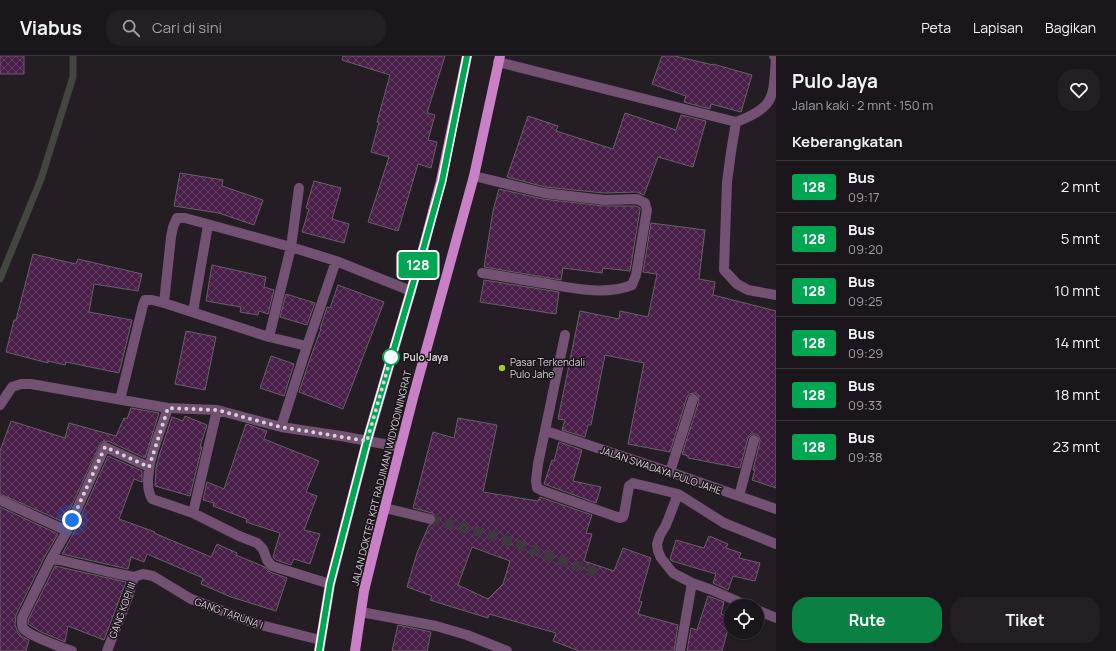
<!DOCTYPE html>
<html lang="id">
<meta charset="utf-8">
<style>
body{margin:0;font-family:Manrope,sans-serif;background:#241f24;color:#f1f3f6;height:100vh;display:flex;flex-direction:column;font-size:15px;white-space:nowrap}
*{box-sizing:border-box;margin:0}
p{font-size:13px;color:#a09fa3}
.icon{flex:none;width:22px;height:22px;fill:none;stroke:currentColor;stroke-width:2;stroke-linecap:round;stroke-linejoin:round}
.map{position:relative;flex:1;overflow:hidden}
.panel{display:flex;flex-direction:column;background:#1b161b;width:340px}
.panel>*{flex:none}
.badge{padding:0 8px;border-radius:3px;font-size:14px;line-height:26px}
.controls{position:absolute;left:724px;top:543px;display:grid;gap:8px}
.controls a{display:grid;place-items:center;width:40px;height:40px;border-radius:50%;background:#1b161b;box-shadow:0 1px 3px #0004,0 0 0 1px #39353a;font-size:20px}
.you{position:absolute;width:20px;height:20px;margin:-10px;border:3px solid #fff;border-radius:50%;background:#1a73e8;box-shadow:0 0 0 6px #1a73e833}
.map>.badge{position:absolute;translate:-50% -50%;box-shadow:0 0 0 2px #fff}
h2{padding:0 16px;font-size:15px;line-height:36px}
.round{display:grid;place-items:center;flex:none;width:42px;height:42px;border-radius:16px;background:#241f24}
.headline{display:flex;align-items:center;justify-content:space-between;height:68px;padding:0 16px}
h1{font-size:19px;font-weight:700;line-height:30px}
.button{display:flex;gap:8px;margin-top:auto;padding:8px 16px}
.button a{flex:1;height:46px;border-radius:16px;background:#0b8043;color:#fff;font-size:16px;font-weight:700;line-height:46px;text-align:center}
.button a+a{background:#241f24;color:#f1f3f6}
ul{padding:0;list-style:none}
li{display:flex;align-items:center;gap:12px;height:52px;padding:0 16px;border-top:1px solid #39353a}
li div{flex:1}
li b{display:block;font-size:15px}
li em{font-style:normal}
li .badge{min-width:44px;font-weight:700;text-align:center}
header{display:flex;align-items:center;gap:24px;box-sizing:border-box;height:56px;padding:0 20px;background:#1b161b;border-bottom:1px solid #39353a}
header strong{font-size:19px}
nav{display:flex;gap:22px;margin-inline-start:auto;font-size:14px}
.search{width:280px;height:36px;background:#241f24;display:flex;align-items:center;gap:10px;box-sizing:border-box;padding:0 14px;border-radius:16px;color:#a09fa3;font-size:15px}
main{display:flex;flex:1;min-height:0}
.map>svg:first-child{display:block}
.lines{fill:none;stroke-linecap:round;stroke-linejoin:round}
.stream{stroke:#444741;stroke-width:7}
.building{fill:url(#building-cross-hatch);stroke:#696068;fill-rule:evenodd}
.minor-tunnel{stroke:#3f383f;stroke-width:10;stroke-dasharray:10 5;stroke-linecap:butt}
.minor{stroke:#735172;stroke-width:10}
.primary{stroke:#c881c6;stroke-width:10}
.line-casing{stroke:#fff;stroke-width:9}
.line{stroke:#00a651;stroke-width:6}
.walk{stroke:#d8d3d8;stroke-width:4;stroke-dasharray:0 7.2}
.stop-dot{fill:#fff;stroke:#00a651;stroke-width:2}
.poi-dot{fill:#9dca30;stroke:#1b141a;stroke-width:1.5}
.labels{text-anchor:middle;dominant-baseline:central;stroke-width:3;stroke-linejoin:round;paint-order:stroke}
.stop-label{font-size:10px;font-weight:bold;fill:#d8d3d8;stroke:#1b141a;text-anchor:start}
.poi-label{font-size:10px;fill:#d8d3d8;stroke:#1b141a;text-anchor:start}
.street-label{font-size:10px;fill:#d8d3d8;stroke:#1b141a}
</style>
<header>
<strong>Viabus</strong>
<div class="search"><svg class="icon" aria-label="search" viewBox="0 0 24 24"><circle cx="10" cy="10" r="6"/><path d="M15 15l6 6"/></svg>Cari di sini</div>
<nav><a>Peta</a><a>Lapisan</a><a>Bagikan</a></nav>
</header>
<main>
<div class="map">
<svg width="776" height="595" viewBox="0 0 776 595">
<defs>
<pattern id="building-cross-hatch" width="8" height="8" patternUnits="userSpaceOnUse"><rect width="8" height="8" fill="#491e49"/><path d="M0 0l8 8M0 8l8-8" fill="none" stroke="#623e62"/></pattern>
</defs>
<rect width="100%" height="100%" fill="#241d24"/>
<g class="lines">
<!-- stream -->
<path class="stream" d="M0,223L41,123L73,21V0"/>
</g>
<!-- building -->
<path class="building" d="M0,0H24V18H0Z
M343,0H445L427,57L435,59L428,84L437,86L431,112L418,108L398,175L368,166L389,101L371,96L379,66H377L390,19L342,4Z
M662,0H675L713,9V8L752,19L741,56L711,48L710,53L684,46L686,40L652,28Z
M625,57L676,74L681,59L706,65L693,111L658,101L644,139L637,136L604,137L545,131L507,121L528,60L558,70L556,75L613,93Z
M180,117L223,124L222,130L263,144L254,169L219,157L174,150Z
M314,125L341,132L332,163L349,168L344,187L302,176L309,153L306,152Z
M499,133L543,143L603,150H636L640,152V154L630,215L603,212L602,217L563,212L561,224L484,211L493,155Z
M651,167L705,174L699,223L715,226L713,239L776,255V432L752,424L755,414H753L760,385L759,380L756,378H752L748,382L740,412L688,402V400L682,398L699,345L698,339L695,337L689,338L687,341L670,396L628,388L644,307L605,299L591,369H588L585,381L562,374L565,364L558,363L580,255L619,263L620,255L648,261L657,218L643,216Z
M33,198L76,208L78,203L142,218L138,235L94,228L89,256L132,264L119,317L66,306L65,309L48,305V307L6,296L14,264H16Z
M212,209L266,221L264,231L274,234L268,258L259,255L258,259L240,256L241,251L206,245Z
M484,224L559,236L556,258L480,246Z
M338,229L384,246L343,353L299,336L311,300L321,273H320L327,251L330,252Z
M286,238L315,247L307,269L280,261Z
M186,275L216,281L205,334L175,328Z
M271,300L294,308L284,340L260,332Z
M131,352L159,357L145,402L108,385L101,386L64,466L0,438V395L11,365L65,382L69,367L116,380L124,362L127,363Z
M185,360L207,369L200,390L202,391L190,440L155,430L156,412L159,400L172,361L183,365Z
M458,362L497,369L483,436L538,445L540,441L592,459L586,477L592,478L584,505L614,515L623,492L651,502L639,545L642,546L638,558L678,569L674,595H579L553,585L556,577L489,558L488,562L449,550L430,544L432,540L407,531L417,497L429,469L434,468L436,464L435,459L432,457L413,452L433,376L454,382ZM472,491L510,505L503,528L488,543L458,529Z
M246,368L267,375L264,383L319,405L306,436L317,440L304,474L320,478L310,508L294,503L291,509L276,504L273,501L280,477L246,466L247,463L213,450L214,447L203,444L207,426L224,433Z
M559,386L582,394L573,425L601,431L596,447L544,428L552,404L554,405Z
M108,400L142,415V426L134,423L119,463L155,476L154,477L211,501L217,488L237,497L236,499L265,511L270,516L287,522L276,555L231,541L201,528L203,522L147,498L144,506L131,501L128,513L62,498L73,478Z
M0,451L58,478L45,500L16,559L15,569L17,574L21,580L29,584L26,595H0Z
M709,480L728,488L726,492L741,497L739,502L760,507L755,525L733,520L728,534L713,527L716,518L672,505L670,503L676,484L704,492Z
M55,510L126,526L104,584L68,570L65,586L41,576L28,568V564Z
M708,540L724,546L721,558L731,562L722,595H687L691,572L697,574Z
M398,569L431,576L427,595H392Z"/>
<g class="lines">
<!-- minor-tunnel -->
<path class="minor-tunnel" d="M430,463L492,479L596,517"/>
<!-- minor -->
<path class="minor" d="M498,6L736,66C776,51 773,41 776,2L774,0
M736,66L731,96L727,126L724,214L737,228L748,234L776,239
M474,120L544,137L604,144L637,143L645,147L647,154L636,219L632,229C604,240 572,232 543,227C523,224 502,220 482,217
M164,247L171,181L173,171L177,162H185L291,191L299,132
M193,256L208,169
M565,279L538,408L536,425L537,432L543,435L620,462L623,461L624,458L629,430L633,427L678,438L724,467L776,488
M269,281L307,290L281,371
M307,290L336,205
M120,344L143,249L145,244H152L164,247L269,281L291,191L336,205L411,235
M0,349L12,331L21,328H31L168,352L217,354L281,371L341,380L400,391
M168,352C161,375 139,421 152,443L193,457L239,480L257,487L263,493L267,504L272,510L330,528
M546,375L670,416L776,453
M670,416L693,343
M678,438L666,469L660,479L657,488L658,495L661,502L673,517L692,527L712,534L748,550
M739,440L754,384
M0,444L67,475
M385,452L430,463
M193,457L217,354
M51,503L60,504L109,516L134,521
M757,554L776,562
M361,556L436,570L467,579L507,595
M72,595C63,592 27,579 23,572C21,569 22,566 22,562L51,503L67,475L105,391L149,411
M107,595L128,541L134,521L143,518L153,520L191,543L257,568L320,584
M680,595L692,527"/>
<!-- primary -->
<path class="primary" d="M319,595L330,528L367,385L424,190L441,125L467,0
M355,595L364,535L375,490L413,342L474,120L500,0"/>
</g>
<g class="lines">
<!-- line casing -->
<g class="line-casing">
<path id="line" d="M319,595L330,528L367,385L424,190L442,125L467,0"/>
</g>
<!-- line -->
<use href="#line" class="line"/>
<!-- walk -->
<path class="walk" d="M72,464L105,391L149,411L168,352L217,354L281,371L367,385L391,301"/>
</g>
<!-- markers -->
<circle class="stop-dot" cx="391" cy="301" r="8"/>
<circle class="poi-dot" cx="502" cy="312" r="4"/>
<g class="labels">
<!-- stop labels -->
<g class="stop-label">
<text x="403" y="301">Pulo Jaya</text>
</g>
<!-- poi labels -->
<g class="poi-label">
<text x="510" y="306">Pasar Terkendali<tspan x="510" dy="12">Pulo Jahe</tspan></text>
</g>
<!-- street labels -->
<g class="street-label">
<text transform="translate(661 414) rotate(19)">JALAN SWADAYA PULO JAHE</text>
<text transform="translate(381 422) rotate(-76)">JALAN DOKTER KRT RADJIMAN WIDYODININGRAT</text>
<text transform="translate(122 554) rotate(-70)">GANG KOPI III</text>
<text transform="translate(229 557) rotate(20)">GANG TARUNA I</text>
</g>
</g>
</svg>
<div class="controls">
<a><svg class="icon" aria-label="locate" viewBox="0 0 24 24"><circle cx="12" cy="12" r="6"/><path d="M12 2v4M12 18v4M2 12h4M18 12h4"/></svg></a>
</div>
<div class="you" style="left:72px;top:464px"></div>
<b class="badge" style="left:418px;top:209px;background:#00a651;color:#fff">128</b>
</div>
<section class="panel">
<div class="headline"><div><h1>Pulo Jaya</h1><p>Jalan kaki · 2 mnt · 150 m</p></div><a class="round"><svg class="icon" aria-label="heart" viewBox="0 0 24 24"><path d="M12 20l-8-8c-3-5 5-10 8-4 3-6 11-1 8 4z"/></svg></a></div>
<h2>Keberangkatan</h2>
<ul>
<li><span class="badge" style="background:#00a651;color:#fff">128</span><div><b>Bus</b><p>09:17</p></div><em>2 mnt</em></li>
<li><span class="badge" style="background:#00a651;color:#fff">128</span><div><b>Bus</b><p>09:20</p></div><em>5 mnt</em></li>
<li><span class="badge" style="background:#00a651;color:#fff">128</span><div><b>Bus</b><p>09:25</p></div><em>10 mnt</em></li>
<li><span class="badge" style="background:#00a651;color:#fff">128</span><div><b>Bus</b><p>09:29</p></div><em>14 mnt</em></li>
<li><span class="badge" style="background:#00a651;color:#fff">128</span><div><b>Bus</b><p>09:33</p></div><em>18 mnt</em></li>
<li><span class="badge" style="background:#00a651;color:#fff">128</span><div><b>Bus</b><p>09:38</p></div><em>23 mnt</em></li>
</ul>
<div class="button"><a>Rute</a><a>Tiket</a></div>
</section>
</main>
